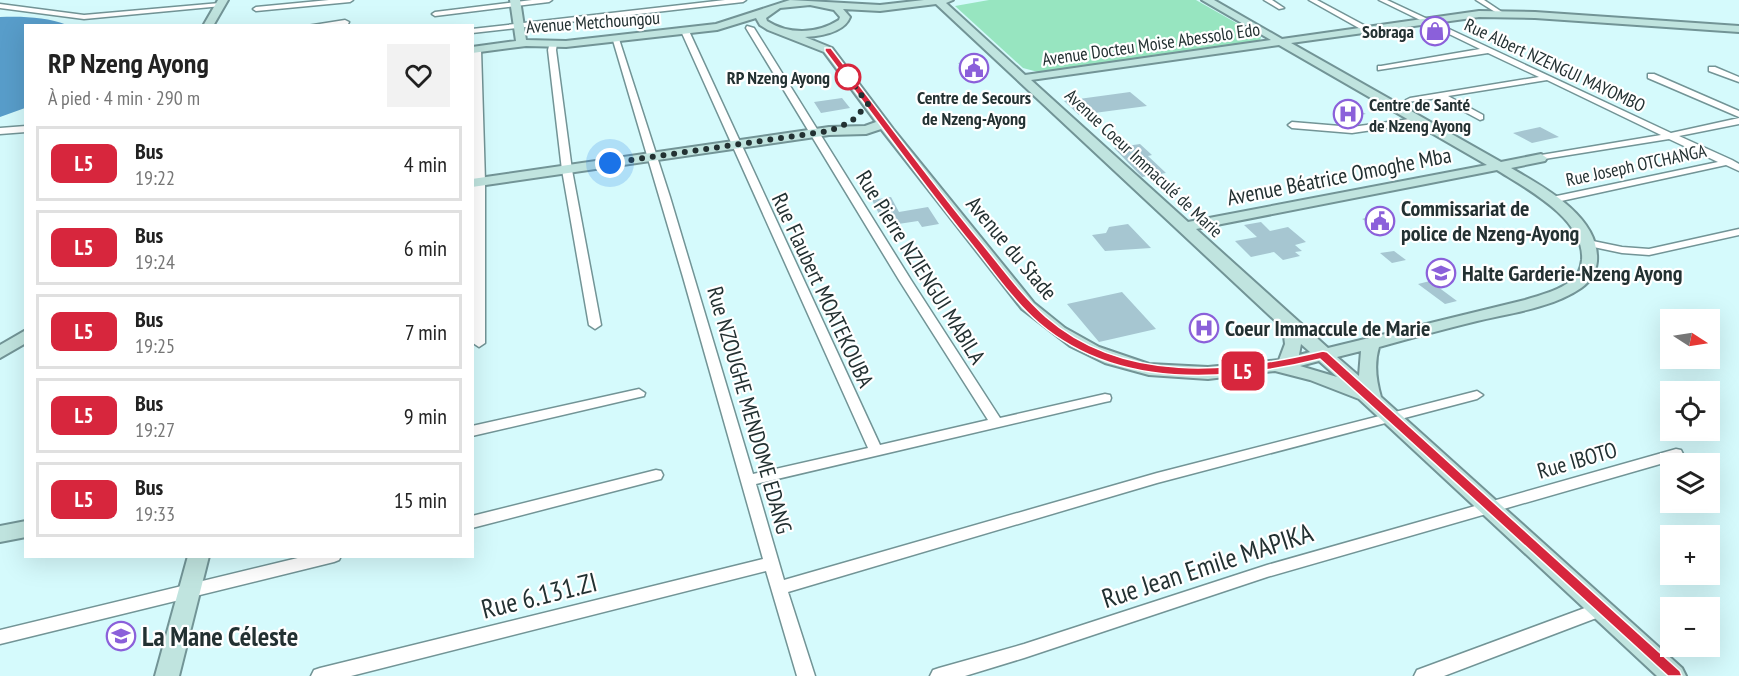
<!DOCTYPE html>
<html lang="fr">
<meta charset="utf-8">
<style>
body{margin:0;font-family:"PT Sans Narrow",sans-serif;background:#f2f2f2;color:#222;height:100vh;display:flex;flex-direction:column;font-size:22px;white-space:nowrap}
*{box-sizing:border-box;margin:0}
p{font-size:20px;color:#767676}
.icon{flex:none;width:33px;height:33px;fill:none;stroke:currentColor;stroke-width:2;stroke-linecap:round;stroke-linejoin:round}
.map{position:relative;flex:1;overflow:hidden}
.drawer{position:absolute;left:24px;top:24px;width:450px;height:534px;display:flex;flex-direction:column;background:#fff;border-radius:0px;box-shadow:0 6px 24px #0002}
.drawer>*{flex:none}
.badge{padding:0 12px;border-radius:9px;font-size:21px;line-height:39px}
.needle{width:39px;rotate:102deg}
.fabs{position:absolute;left:1660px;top:309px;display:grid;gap:12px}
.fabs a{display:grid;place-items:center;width:60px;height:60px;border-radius:0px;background:#fff;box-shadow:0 6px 24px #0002;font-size:30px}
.you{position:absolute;width:30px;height:30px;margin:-15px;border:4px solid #fff;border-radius:50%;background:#1a73e8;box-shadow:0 0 0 9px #1a73e833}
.map>.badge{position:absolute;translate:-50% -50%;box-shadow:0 0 0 3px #fff}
.round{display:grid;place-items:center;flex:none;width:63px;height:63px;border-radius:0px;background:#f2f2f2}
.overview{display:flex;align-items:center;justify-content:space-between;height:102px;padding:0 24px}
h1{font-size:28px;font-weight:600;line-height:45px}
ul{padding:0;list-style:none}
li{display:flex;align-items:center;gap:18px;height:75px;margin:0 12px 9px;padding:0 12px;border:3px solid #e0e0e0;border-radius:0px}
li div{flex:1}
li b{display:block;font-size:22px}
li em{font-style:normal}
li .badge{min-width:66px;font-weight:700;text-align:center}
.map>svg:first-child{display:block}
.green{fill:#97e5c0}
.water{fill:#589dca}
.building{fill:#a6c6d1}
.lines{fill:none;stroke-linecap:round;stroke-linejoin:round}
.street-casing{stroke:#729496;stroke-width:3}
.secondary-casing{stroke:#729496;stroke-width:4}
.street{fill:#fff;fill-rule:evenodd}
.secondary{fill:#c0e4df;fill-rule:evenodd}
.line{fill:#d7263d;stroke:#fff;stroke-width:1.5}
.walk{stroke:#233132;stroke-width:6;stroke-dasharray:0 10.8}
.stop-dot{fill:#fff;stroke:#d7263d;stroke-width:3}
.labels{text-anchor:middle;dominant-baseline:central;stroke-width:4.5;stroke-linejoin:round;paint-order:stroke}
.far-street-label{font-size:18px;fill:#233132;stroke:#fff}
.far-poi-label{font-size:18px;font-weight:bold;fill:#233132;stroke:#fff;text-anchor:end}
.far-stop-label{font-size:18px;font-weight:bold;fill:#233132;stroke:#fff;text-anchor:end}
.street-label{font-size:22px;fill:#233132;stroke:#fff}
.poi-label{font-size:22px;font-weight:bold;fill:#233132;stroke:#fff;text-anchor:start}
.near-street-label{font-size:27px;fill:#233132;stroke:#fff}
.near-poi-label{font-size:27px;font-weight:bold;fill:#233132;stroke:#fff;text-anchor:start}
</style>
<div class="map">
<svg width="1739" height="676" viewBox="0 0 1739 676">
<rect width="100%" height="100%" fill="#d5fafc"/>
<!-- green -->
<path class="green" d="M989,0H1196L1261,37L1260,41L1038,72L1023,68L955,6Z"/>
<!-- water -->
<path class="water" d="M0,17C22,16 47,17 67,25L26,26L25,108L0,117Z"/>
<!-- building -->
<path class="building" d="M979,61L988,69L985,70L987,71L969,74L958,63Z
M1130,92L1147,106L1079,115L1064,101Z
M842,98L850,108L821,113L814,102Z
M1348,103L1364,113L1366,114L1353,116L1335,105Z
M1540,127L1559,137L1532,143L1513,133Z
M1140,144L1152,155L1148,156L1166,173L1142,177L1114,148Z
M891,197L899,212L928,207L939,224L922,227L918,221L885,226L872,200Z
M1381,213L1395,221L1376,227L1362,219Z
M1261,222L1270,231L1288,227L1306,242L1295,245L1302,251L1295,252L1300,256L1283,260L1274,252L1251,257L1235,241L1257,237L1244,225Z
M1128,224L1151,248L1105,251L1092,235L1106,233L1109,227Z
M1394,251L1406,260L1392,263L1380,253Z
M1430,281L1457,301L1445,304L1418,284Z
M1122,292L1156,329L1099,342L1067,304Z"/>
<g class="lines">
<!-- street casing -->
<g class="street-casing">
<path id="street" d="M329,0H353L350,2L256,11L253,9L256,7Z
M532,0H552L549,2L435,16L432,14L435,12Z
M725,0H746L743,2L472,33V29Z
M1264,0H1272L1284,8L1279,9Z
M1309,0H1317L1373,30L1366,32Z
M1379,0H1387L1671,133L1739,118V124L1679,136L1732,160L1739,164V171L1726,165L1552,203L1549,202V198L1552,197L1718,162L1669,139L1538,160V156L1541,155L1661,135L1547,80L1448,96L1483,115V119L1480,120L1439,98L1407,102L1406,100L1410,98L1539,77L1488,53L1378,70V66H1381L1480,49Z
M1476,0H1484L1505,14L1500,15Z
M220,3L222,4V6L84,19L0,8V4L84,15Z
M345,20L349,22L348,24L307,26Z
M747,26L754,28L911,280L1000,418L1105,394L1110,395L1111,398L1110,401L1105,402L756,484L784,580L1157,473L1477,391L1483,395L1477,399L1157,483L788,592L815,676H797L766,571L351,676H311L314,670L320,668L763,559L683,277L612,37L619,39L670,197L753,474L868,448L681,31L685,29L689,31L880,445L988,420L899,280L746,28Z
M550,42L557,44L556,50L572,170L601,325L595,329L589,325L562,170L548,50Z
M474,47L481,49L485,182V343L479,347L473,343Z
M1709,67H1715L1739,77V82L1709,71Z
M1648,74H1654L1739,111V117L1648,78Z
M1417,118L1421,121L1420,123L1352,133L1292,128L1288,125L1292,122L1352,127Z
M26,126V132L0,134V128Z
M1739,229V235L1649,255L1622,253L1584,245L1583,243L1588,240L1622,247L1649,249Z
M639,389L645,393L644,396L472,436V426Z
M1676,449L1681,450L1683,454L1681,458L1267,577L1024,658L965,676H930L933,670L939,668L1024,644L1267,565Z
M656,470L661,471L663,475L661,479L472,528V516Z
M306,556H341L339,560L334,562L0,644V630Z
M1601,602L1607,604L1609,609L1607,614L1444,676H1414L1417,670Z"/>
</g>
<!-- secondary casing -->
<g class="secondary-casing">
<path id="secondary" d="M218,0H228L213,26H203Z
M510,0H520L526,40L566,41L716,24L790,0L880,5L924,0H953L946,3L1025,75L1271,40L1202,0H1214L1282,39L1479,11L1535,12L1739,26V32L1535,18L1479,17L1291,43L1501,162L1541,154L1547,158L1545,161L1511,168C1544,187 1600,217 1597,261C1596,272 1590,282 1581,288C1552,308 1510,313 1477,321C1444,329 1411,338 1379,347C1374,364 1376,380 1381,397L1682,668L1686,676H1657L1359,399L1310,380L1275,371L1208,379L1149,375L1105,363L1070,346L1022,309L881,129L866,134L829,135L472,187V179L829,127L865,126L876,122L824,52L768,30L760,25L756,18L717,30L566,47L526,46L472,53V47L516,41ZM936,4L1283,328L1285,344L1279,360L1208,367L1149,364L1099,347L1065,328L1034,303L893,129L832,48L805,37C820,36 844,33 850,17L843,9L880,11ZM810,5L834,10L840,17L839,20C817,34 789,35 767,21L766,18L780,8ZM1279,45L1487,165L1188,222L1031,80ZM1497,170C1527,189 1585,219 1582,260C1581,268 1579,275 1572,280C1560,290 1541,295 1525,300L1328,348L1196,229ZM1301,344L1310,352L1299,355ZM1361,351L1359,376L1337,357ZM1319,361L1337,377L1300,366Z
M26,330V343L0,358V345Z
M26,521V537L0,542V526Z
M188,556H209L179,676H155Z"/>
</g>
<!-- street -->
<use href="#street" class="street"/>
<!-- secondary -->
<use href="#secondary" class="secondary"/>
</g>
<!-- line -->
<path class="line" d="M825,48H831C878,110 925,174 975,235C998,262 1019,293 1046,317C1123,384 1231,373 1323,351L1327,352L1680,671L1682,676H1668L1320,359C1227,382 1117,390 1039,323C1010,298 989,265 965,236C917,176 872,113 825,51Z"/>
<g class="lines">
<!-- walk -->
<path class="walk" d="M610,163L829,131L851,122L868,104L848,77"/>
</g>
<!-- icons -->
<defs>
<g id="shop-ring" transform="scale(1.5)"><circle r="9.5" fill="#fff" stroke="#8b60da" stroke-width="1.5"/><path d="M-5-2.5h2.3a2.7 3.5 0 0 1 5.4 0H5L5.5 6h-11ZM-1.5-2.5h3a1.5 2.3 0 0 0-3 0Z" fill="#8b60da"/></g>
<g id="civic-ring" transform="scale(1.5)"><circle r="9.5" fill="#fff" stroke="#8b60da" stroke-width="1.5"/><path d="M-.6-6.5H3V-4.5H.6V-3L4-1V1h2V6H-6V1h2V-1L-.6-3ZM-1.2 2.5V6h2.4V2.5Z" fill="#8b60da"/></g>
<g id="hospital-ring" transform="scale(1.5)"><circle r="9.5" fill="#fff" stroke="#8b60da" stroke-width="1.5"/><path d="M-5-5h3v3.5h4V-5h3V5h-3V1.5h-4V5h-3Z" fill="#8b60da"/></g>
<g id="school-ring" transform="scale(1.5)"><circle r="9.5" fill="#fff" stroke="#8b60da" stroke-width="1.5"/><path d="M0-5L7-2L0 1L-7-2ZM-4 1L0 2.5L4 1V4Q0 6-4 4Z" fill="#8b60da"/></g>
</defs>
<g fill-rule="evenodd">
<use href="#shop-ring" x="1435" y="31"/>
<use href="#civic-ring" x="974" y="68"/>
<use href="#hospital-ring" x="1348" y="114"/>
<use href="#civic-ring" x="1380" y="221"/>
<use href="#school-ring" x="1441" y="273"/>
<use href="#hospital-ring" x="1204" y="328"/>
<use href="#school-ring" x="121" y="636"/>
</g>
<!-- markers -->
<circle class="stop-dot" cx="848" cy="77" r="12"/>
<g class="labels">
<!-- far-street labels -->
<g class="far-street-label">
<text transform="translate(593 22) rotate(-4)">Avenue Metchoungou</text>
<text transform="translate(1151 44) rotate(-8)">Avenue Docteu Moise Abessolo Edo</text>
<text transform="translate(1555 65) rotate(25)">Rue Albert NZENGUI MAYOMBO</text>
<text transform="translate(1144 163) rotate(43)">Avenue Coeur Immaculé de Marie</text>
<text transform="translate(1636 165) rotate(-12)">Rue Joseph OTCHANGA</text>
</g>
<!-- far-poi labels -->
<g class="far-poi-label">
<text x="1414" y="31">Sobraga</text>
<text x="974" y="97" text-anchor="middle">Centre de Secours<tspan x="974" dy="21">de Nzeng-Ayong</tspan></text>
<text x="1369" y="104" text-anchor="start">Centre de Santé<tspan x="1369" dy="21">de Nzeng Ayong</tspan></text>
</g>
<!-- far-stop labels -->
<g class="far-stop-label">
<text x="830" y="77">RP Nzeng Ayong</text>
</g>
<!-- street labels -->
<g class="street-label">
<text transform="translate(1339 176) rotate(-11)">Avenue Béatrice Omoghe Mba</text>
<text transform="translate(1012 248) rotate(50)">Avenue du Stade</text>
<text transform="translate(921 267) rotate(58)">Rue Pierre NZIENGUI MABILA</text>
<text transform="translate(823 290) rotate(65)">Rue Flaubert MOATEKOUBA</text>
<text transform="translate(750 410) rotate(74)">Rue NZOUGHE MENDOME EDANG</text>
<text transform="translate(1577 460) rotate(-16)">Rue IBOTO</text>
</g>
<!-- poi labels -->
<g class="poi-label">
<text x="1401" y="208">Commissariat de<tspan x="1401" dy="25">police de Nzeng-Ayong</tspan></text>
<text x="1462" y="273">Halte Garderie-Nzeng Ayong</text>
<text x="1225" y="328">Coeur Immaccule de Marie</text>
</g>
<!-- near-street labels -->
<g class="near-street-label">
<text transform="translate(1207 565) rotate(-18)">Rue Jean Emile MAPIKA</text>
<text transform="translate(539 595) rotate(-14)">Rue 6.131.ZI</text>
</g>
<!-- near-poi labels -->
<g class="near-poi-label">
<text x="142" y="636">La Mane Céleste</text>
</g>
</g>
</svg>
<div class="fabs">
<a><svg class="needle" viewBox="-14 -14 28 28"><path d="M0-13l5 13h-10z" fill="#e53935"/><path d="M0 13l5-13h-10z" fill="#767676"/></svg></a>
<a><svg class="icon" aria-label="locate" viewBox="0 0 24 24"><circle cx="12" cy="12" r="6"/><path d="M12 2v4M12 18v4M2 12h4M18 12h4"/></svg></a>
<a><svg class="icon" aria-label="layers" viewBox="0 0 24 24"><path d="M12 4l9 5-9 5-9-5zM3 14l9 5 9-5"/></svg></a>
<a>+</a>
<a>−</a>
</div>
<div class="you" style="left:610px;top:163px"></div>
<b class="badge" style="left:1243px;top:371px;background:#d7263d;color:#fff">L5</b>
<section class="drawer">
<div class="overview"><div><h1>RP Nzeng Ayong</h1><p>À pied · 4 min · 290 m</p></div><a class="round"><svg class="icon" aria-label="heart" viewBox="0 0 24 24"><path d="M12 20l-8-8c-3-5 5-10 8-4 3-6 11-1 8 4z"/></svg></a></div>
<ul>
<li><span class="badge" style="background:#d7263d;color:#fff">L5</span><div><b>Bus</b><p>19:22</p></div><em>4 min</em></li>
<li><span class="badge" style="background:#d7263d;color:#fff">L5</span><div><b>Bus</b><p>19:24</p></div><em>6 min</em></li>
<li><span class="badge" style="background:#d7263d;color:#fff">L5</span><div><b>Bus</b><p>19:25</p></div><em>7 min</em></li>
<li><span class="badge" style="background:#d7263d;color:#fff">L5</span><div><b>Bus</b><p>19:27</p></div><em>9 min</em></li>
<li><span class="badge" style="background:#d7263d;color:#fff">L5</span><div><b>Bus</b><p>19:33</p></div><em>15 min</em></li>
</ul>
</section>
</div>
